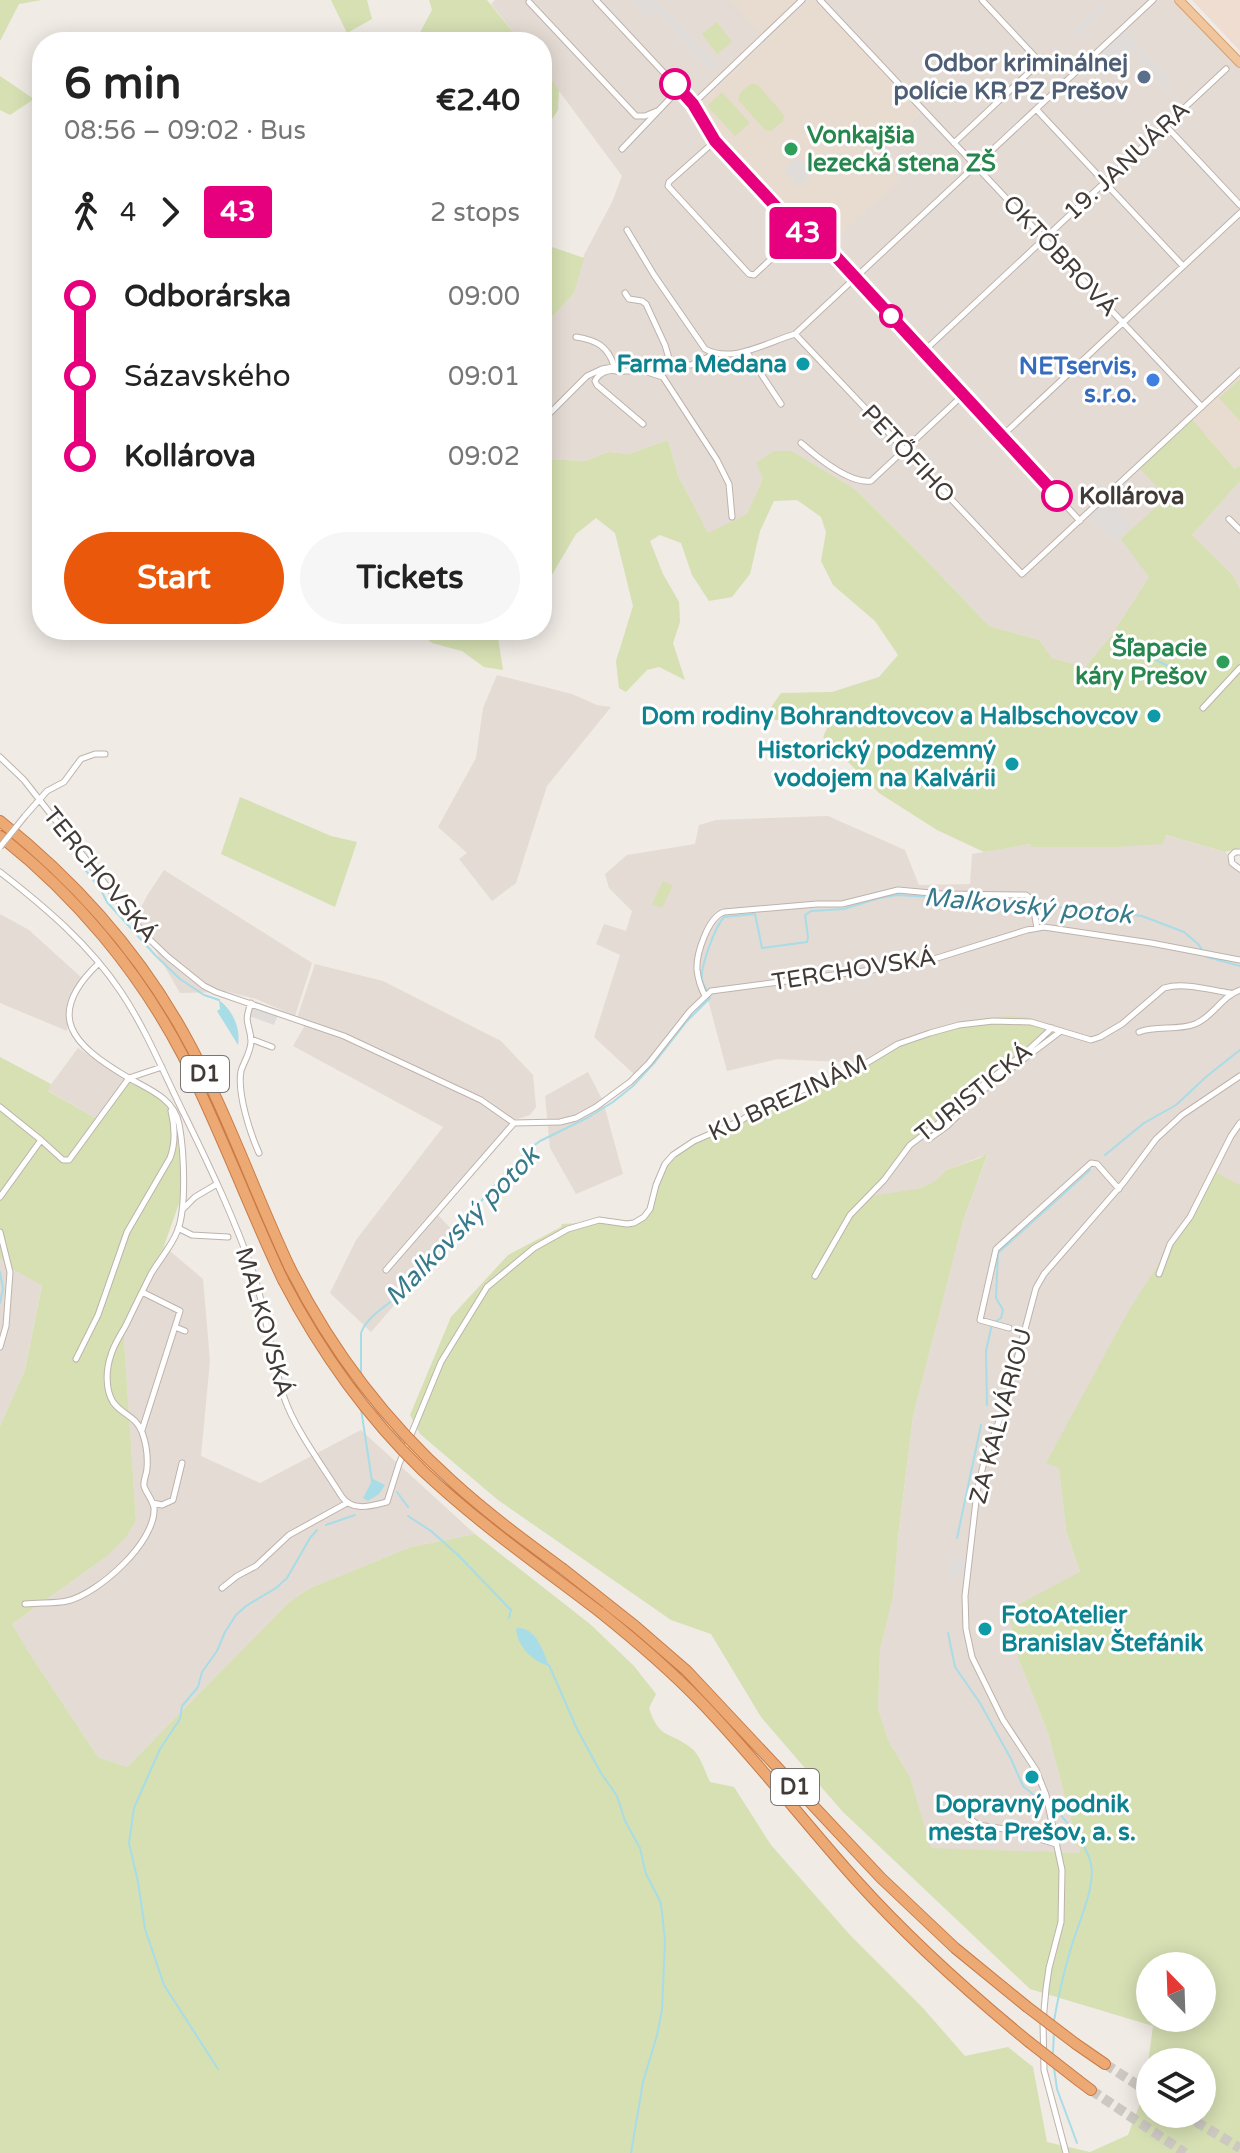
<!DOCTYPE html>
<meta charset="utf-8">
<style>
body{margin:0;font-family:"Varela Round",sans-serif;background:#f6f6f6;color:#222;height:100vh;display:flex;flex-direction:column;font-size:30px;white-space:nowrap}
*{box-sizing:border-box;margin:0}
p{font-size:26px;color:#767676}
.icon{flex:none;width:44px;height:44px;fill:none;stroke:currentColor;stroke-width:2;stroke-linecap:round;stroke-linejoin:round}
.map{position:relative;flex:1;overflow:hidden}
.details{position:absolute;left:32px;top:32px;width:520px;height:608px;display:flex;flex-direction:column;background:#fff;border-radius:32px;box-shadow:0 4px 20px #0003}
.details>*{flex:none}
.badge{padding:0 16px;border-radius:6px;font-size:28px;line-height:52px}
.needle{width:52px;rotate:337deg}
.buttons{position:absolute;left:1136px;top:1952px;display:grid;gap:16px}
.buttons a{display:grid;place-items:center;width:80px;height:80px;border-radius:50%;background:#fff;box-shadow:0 4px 20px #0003;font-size:40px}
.map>.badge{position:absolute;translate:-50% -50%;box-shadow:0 0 0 4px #fff}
.legs{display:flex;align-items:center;gap:12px;height:88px;padding:0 32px;font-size:26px}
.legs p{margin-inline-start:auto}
.headline{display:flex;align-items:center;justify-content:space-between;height:136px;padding:0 32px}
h1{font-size:44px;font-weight:700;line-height:60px}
.primary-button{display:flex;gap:16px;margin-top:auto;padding:16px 32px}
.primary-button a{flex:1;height:92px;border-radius:48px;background:#ea580c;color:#fff;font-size:32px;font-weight:700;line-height:92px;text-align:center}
.primary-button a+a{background:#f6f6f6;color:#222}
ul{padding:0 32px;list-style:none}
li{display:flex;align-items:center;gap:28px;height:80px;font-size:30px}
li i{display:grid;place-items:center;width:12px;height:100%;margin:0 10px;background:currentColor}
li i::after{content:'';width:20px;height:20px;margin:-10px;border:6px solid;border-radius:50%;background:#fff}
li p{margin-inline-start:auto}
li:first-child i{background:linear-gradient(#0000 50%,currentColor 0)}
li:last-child i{background:linear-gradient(currentColor 50%,#0000 0)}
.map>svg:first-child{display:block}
.residential{fill:#e4dbd4}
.commercial{fill:#f0ddd2}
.education{fill:#e8dcd1}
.green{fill:#d6e0b3;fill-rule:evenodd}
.parking{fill:#dfdcda}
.water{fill:#a8dce7}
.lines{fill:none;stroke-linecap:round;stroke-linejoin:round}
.stream{stroke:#a8dce7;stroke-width:2}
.highway-tunnel{stroke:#cdc8c2;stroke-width:10;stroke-dasharray:10 5;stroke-linecap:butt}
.street-casing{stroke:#beb3ac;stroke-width:7}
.primary-casing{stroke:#d59f6f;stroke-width:10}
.highway-casing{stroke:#ca7b46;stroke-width:12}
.street{stroke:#fff;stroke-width:5}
.primary{stroke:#f2c69d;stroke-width:8}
.highway{stroke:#eca974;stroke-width:10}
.street-bridge-casing{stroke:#beb3ac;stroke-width:7;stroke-linecap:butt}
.highway-bridge-casing{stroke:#ca7b46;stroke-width:12;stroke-linecap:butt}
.street-bridge{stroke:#fff;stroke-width:5}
.highway-bridge{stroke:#eca974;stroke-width:10}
.line-1-casing{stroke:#fff;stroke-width:18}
.line-1{stroke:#e6007e;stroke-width:12}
.service-dot{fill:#5c6f8a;stroke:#fff;stroke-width:3}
.stop-1-dot{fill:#fff;stroke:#e6007e;stroke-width:4}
.leisure-dot{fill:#2e9e5b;stroke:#fff;stroke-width:3}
.culture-dot{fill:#0f9aa8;stroke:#fff;stroke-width:3}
.shop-dot{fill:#3f7fe0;stroke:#fff;stroke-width:3}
.labels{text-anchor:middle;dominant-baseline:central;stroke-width:6;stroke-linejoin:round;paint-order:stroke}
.shield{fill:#fff;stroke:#7b7572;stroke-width:2}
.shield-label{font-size:22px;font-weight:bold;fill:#423a36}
.service-label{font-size:24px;font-weight:bold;fill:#4e5e75;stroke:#fff;text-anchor:end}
.leisure-label{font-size:24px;font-weight:bold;fill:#27864d;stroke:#fff;text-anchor:start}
.street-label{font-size:24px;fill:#423a36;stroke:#fff}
.culture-label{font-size:24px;font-weight:bold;fill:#0d838f;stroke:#fff;text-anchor:end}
.shop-label{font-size:24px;font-weight:bold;fill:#366cbe;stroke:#fff;text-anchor:end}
.stop-label{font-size:24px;font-weight:bold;fill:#423a36;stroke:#fff;text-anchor:start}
.water-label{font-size:26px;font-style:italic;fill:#367a8b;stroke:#fff}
</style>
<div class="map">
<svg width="1240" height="2153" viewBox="0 0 1240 2153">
<rect width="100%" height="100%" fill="#f0ebe5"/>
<!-- residential -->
<path class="residential" d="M495,0H810L702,102L722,136L798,220L823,236L900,180L877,155L920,113L815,0H1181L1240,63V371L1167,497L1149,577L1110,637L1085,667L1052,658L1039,640L989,626L927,561L855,489L792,451L763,478L747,514L708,534L678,476L668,440L629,454L608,452L586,461L545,459L542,463V328L574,293L584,255L612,202L622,176L542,68V42H521L491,4Z
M1240,481V589L1233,575L1192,535Z
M497,675L572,694L597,705L611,707L547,786L516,883L492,901L459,859L467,853L438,827L476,758L483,708Z
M828,816L905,850L919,885L970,884L972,854L1031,844H1163L1165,835L1225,852L1240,870V1185L1213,1172L1202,1201L1171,1245L1047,1463L1059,1467L1066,1530L1080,1572L1019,1660L1048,1733L1080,1853L931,1849L910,1777L888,1740L878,1708L880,1650L893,1597L898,1539L913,1416L964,1218L988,1154L946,1170L936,1180L921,1188L873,1197L911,1147L1027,1017L984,1018L880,1051L862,1063L778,1059L727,1071L707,996L638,1078L594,1037L620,955L596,944L604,924L626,931L632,911L609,888L605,874L627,855L695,844L699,825L716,820Z
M164,870L312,963L295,1016L256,999L228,992L180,993L136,917L148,894Z
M0,914L29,930L82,978L68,1016L67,1031L0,1003Z
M315,964L383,981L501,1041L533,1075L536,1107L530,1115L514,1120L508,1131L438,1215L456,1234L371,1332L330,1293L356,1240L443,1127L293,1046L305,1025L297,1018Z
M78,1048L124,1078L122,1086L97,1119L47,1090Z
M588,1072L603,1101L623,1174L576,1194L550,1148L545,1096Z
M164,1246L203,1279L210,1361L201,1456L260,1483L361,1430L475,1534L411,1547L310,1588L288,1603L127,1767L98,1757L33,1659L12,1624L106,1557L136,1520L123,1324Z
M0,1258L10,1268L42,1284L25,1370L0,1426Z"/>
<!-- commercial -->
<path class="commercial" d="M1192,0H1240V51Z"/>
<!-- education -->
<path class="education" d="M729,0H802L763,36Z
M810,0H815L920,113L877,155L900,180L831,243L798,220L722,136L702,102Z
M1240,371V466L1236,470L1191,418Z"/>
<!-- green -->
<path class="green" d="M0,0H42L19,4L0,41Z
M331,0H367L372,19L347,33Z
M429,0H487L521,42H415L432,10Z
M717,22L732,42L717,54L702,34Z
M542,68L559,90L558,110L542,134Z
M0,76L34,99L10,115L0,110Z
M752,83L758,85L784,115L783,121L771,131L765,130L738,100L740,93Z
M722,92L750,123L735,136L707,106Z
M899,122L905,129L881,151L875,144Z
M542,247H552L584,258L574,293L542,328Z
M1240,379V421L1219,398Z
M1191,418L1235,469L1240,466V481L1192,535L1233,575L1240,589V848L1225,852L1166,835L1163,844L1116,847H1031V844L984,852L937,830L879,793L823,737L829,724L776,720L765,716L781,693L832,692L879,677L898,655L875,621L833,585L821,561L826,532L821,517L797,500L774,501L760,531L750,574L732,597L709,601L692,575L681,543L660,535L650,541L663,574L679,602L680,622L673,643L685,680L659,667L647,670L626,692L619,688L616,661L633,606L615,533L596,518L576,534L550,578L542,584V463L545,459L586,461L608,452L629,454L668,440L678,476L708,533L747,514L763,478L756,463L774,451H792L855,489L927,561L989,626L1039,640L1052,658L1085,667L1110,637L1149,577L1121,539L1167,497L1138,467Z
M416,630H501L498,638L503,670L484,667L462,651L432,643Z
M240,797L331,836L357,842L335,907L221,854Z
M663,881L673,886L662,908L652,904Z
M1009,1016L1027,1017L1048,1029L1037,1043L911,1147L873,1196L921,1188L936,1180L946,1170L980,1158L988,1153L964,1218L913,1416L898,1538L893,1597L880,1650L878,1708L888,1740L910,1777L931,1848L1080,1853L1048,1733L1019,1660L1008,1610L1080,1572L1066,1530L1059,1468L1046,1463L1129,1310L1171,1245L1202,1201L1213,1171L1240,1185V2153H0V1426L25,1370L42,1285L10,1268L0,1258V1057L51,1084L48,1091L97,1119L122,1086L124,1078C149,1088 163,1095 177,1120L182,1195L164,1246L123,1324L136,1520L126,1537L106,1557L12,1624L33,1659L98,1757L127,1767L288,1603L310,1588L411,1547L475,1534L590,1624L634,1666L656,1694L649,1708C659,1740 670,1731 691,1748C700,1754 705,1772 710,1782L734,1787L771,1845L850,1935L922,2007L965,2056L1008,2047L1033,2067L1047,2142L1090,2152L1128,2135L1144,2093L1153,2026L1030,1989L842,1811L761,1717L711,1634L671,1620L498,1500L420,1434L410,1415L451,1317L508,1255L561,1227L562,1224L643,1219L667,1162L674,1159L695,1141L739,1120L772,1100L823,1087L880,1051L919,1036L984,1018ZM1150,1966H1202V2018H1150ZM1150,2062H1202V2114H1150Z"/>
<!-- parking -->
<path class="parking" d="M633,0H656L717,65L712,70L655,10L648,16Z
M1101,4L1105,8L1076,37L1072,32Z
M1127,30L1140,45L1113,70L1099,55Z
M1140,48L1172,81L1167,87L1135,53Z
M798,157L813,173L799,186L784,170Z
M1105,498L1131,525L1115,541L1088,514Z
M253,1005L278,1015L274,1025L249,1016Z
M966,1557L964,1575L947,1578L950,1559Z"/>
<!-- water -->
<path class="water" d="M219,1000C232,1010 241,1027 238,1045L217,1011L220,1009Z
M373,1479L385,1485L379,1494L368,1501L363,1498Z
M518,1628C536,1628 543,1650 549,1666C532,1661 518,1647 516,1629Z"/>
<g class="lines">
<!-- stream -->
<path class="stream" d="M1156,660L1176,670
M74,856L100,888L107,902L156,956L180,979L204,995L219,1000
M1105,1155L1144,1123L1176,1105L1207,1076L1240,1050
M0,1272L3,1289L0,1303
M361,1374V1333C367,1316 387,1306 400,1294L503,1176L528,1150L540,1141L587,1118L613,1102L633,1086L655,1062L687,1021L710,998C708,991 704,987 702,980C700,967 715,927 724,917L755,914L762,948L807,942L808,937L805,915L811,911L844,909L879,898L897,895L999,901L1116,913L1142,916L1184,932L1198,944L1207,957L1240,966
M987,1405L986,1351L992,1324L1001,1318L1003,1310L996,1298L998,1253L1090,1170
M361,1409L372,1481
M397,1492L408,1507
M408,1516L431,1531L458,1555L511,1610L509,1618
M326,1525L355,1515
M957,1538L981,1425
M948,1633L955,1667L980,1703L1011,1759L1023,1786L1041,1801
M549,1665L577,1729L601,1773L617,1796L625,1821L640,1848L646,1874L660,1901L662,1912L665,1941L662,2010L657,2035L643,2082L631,2153
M1054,2021C1058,1997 1064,1972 1071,1948C1077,1926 1096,1887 1091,1864C1086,1842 1068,1824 1054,1807
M1053,2053L1054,2032
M1054,2068L1057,2089L1077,2143
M218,2069L164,1985L145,1929L138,1882L129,1843L134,1808L160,1749L180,1719L182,1706L198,1687L202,1672L217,1651L225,1632L236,1615L246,1606L276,1588L287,1578L310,1538L317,1530"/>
<!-- highway-tunnel -->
<path class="highway-tunnel" d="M1105,2064L1150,2093
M1091,2090L1185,2153
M1183,2114L1240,2148"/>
<!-- street casing -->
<g class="street-casing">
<path id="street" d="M596,0L693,104L715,141L793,225L828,248L1080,521
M820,0L1202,407
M529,2L636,116H645L657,111
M693,104L802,0
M1036,109L1183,266
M1165,125L1240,205
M715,141L669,182L668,186L749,274L754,275L800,232
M954,143L1040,62L982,0
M622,149L679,89
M627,230L654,275L705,349C732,364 768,342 795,334L1153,0
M625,293L629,299L642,301L646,304L665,345L671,365
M795,334L1022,574L1240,371
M576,337C596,340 608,346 614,366
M746,351L781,404
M923,352L1226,69
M616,366L617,371H644L663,377L717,460L729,484L732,517
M617,371C608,369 599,373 595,381L597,385L643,424
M542,421L587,376L602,369L641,362L691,365L713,355
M1002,436L1240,213
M801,443C817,457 849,484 871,481L963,395
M1229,519L1240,530
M1203,708L1240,668
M0,757L24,780L146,936L168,957L204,986L216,992L344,1036L481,1100L514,1123L560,1122L576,1118L596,1107L630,1082L649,1063L690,1011L711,991L910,965L934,959L1027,930L1044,927L1151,943L1240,960
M25,816L47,791L64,782L81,759L95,754H105
M1240,852H1235L1231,856L1232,863L1240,869
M0,872C45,907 89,944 121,992C147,1031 164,1074 185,1116C211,1169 236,1222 255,1278C267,1317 271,1358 284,1397C294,1428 324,1468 342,1497C353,1512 371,1506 387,1502L399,1464L441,1362L487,1287L534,1248L568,1229L599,1220L627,1224L634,1223L644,1217L650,1209L656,1185L665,1164L673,1155L694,1141L742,1120L764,1104L850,1073L898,1044L930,1033L959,1025L993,1021L1031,1022L1091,1040L1100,1037L1122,1024L1164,988C1184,982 1210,990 1230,993
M705,996C701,988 698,979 697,970C696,954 708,917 724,912L817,904H842L898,890L942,894L1026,895L1032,900L1037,928
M251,1003C243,1025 250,1022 251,1041C251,1052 244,1061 241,1071C237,1093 250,1133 259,1153
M1139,1032C1156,1025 1177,1031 1195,1024C1213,1017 1222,996 1240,990
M251,1039L272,1047
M0,1107L41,1140
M929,1139L947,1126L988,1086L1061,1031
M0,1197L41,1140L63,1160H69L129,1078L162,1067
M183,1209L195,1197L217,1184
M178,1228L192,1235L228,1237
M0,1232L10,1272L6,1326L0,1347
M386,1270L514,1123
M1159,1274L1170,1244L1190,1217L1231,1136L1240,1123
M815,1276L850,1215L884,1180L910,1145L956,1110L980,1087L1026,1052L1052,1028
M142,1292L180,1311L142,1430
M175,1327L185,1331
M1009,1328L980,1320L996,1249L1091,1163L1097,1164L1119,1189
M76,1359L98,1315L127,1232L170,1158C176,1142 175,1127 171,1111
M153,1503L162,1505L173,1500L182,1463
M222,1588L237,1576L256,1566L289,1535L347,1503
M25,1604C39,1602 54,1604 67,1601C98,1594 156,1542 154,1508C153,1500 146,1493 144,1486C143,1480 147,1474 147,1468C148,1456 146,1443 142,1432C136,1416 121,1414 113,1402C105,1389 106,1369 111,1355C114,1344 122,1333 127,1323C135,1306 143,1290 151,1274C159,1260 171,1247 177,1232C187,1209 184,1150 179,1124C174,1098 148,1089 127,1077C73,1045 43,1016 99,963
M969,1818L978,1825L1011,1830L1056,1844
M1066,2153L1044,2070L1043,2021L1046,1989L1049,1968L1061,1922L1062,1870L1046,1795L1036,1770L1003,1720L972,1657L966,1629L965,1596L977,1492L983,1466L1005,1404L1036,1288L1044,1274L1124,1182L1156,1139L1182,1115L1240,1076"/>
</g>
<!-- primary casing -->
<g class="primary-casing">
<path id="primary" d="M1179,0L1240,63"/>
</g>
<!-- highway casing -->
<g class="highway-casing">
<path id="highway" d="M0,821C74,880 137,950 183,1032C225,1107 253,1189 289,1266
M0,836C75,895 139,971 183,1056C220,1129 248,1206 283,1280
M563,1569L635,1626L687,1671L881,1878L955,1948L1026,2006
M600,1612C635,1640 669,1669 700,1701C755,1758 803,1821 856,1880C909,1939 968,1992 1029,2042
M1076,2044L1105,2064
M1079,2081L1091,2090"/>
</g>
<!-- street -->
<use href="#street" class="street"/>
<!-- primary -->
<use href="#primary" class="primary"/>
<!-- highway -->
<use href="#highway" class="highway"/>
<!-- street-bridge casing -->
<g class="street-bridge-casing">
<path id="street-bridge" d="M0,847L25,816"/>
</g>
<!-- highway-bridge casing -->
<g class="highway-bridge-casing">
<path id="highway-bridge" d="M289,1266C330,1348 384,1420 452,1481C487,1513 525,1541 563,1569
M283,1280C320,1351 366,1416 423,1471C478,1523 540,1566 600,1612
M1026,2006L1076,2044
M1029,2042L1079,2081"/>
</g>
<!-- street-bridge -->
<use href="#street-bridge" class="street-bridge"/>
<!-- highway-bridge -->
<use href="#highway-bridge" class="highway-bridge"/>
</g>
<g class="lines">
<!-- line-1 casing -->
<g class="line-1-casing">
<path id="line-1" d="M675,84L693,104L715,141L793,225L800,232L828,248L1057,496"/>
</g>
<!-- line-1 -->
<use href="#line-1" class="line-1"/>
</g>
<!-- markers -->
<circle class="service-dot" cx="1144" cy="77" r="8"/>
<g class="stop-1-dot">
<circle cx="675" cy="84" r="14"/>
<circle cx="891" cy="316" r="10"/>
<circle cx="1057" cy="496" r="14"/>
</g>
<g class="leisure-dot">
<circle cx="791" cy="149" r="8"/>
<circle cx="1223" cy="662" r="8"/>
</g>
<g class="culture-dot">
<circle cx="803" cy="364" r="8"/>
<circle cx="1154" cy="716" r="8"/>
<circle cx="1012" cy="764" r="8"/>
<circle cx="985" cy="1629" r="8"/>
<circle cx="1032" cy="1777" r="8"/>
</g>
<circle class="shop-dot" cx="1153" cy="380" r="8"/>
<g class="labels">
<!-- shield labels -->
<g class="shield">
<rect x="181" y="1056" width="48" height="36" rx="6"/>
<rect x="771" y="1769" width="48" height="36" rx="6"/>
</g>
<g class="shield-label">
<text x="205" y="1074">D1</text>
<text x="795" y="1787">D1</text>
</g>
<!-- service labels -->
<g class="service-label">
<text x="1128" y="63">Odbor kriminálnej<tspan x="1128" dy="28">polície KR PZ Prešov</tspan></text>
</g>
<!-- leisure labels -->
<g class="leisure-label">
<text x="807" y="135">Vonkajšia<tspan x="807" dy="28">lezecká stena ZŠ</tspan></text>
<text x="1207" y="648" text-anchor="end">Šľapacie<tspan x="1207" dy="28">káry Prešov</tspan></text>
</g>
<!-- street labels -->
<g class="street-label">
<text transform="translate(1127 161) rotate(-43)">19. JANUÁRA</text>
<text transform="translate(1060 256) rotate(47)">OKTÓBROVÁ</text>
<text transform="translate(908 454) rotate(47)">PETŐFIHO</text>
<text transform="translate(100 875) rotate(51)">TERCHOVSKÁ</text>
<text transform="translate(854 970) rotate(-9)">TERCHOVSKÁ</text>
<text transform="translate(974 1093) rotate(-39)">TURISTICKÁ</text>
<text transform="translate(788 1098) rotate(-25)">KU BREZINÁM</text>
<text transform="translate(264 1322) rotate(74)">MALKOVSKÁ</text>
<text transform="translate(1001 1416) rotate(-75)">ZA KALVÁRIOU</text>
</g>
<!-- culture labels -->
<g class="culture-label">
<text x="787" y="364">Farma Medana</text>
<text x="1138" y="716">Dom rodiny Bohrandtovcov a Halbschovcov</text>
<text x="996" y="750">Historický podzemný<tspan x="996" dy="28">vodojem na Kalvárii</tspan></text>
<text x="1001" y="1615" text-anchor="start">FotoAtelier<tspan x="1001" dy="28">Branislav Štefánik</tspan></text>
<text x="1032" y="1804" text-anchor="middle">Dopravný podnik<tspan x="1032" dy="28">mesta Prešov, a. s.</tspan></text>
</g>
<!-- shop labels -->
<g class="shop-label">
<text x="1137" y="366">NETservis,<tspan x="1137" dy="28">s.r.o.</tspan></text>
</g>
<!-- stop labels -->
<g class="stop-label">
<text x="1079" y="496">Kollárova</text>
</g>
<!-- water labels -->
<g class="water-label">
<text transform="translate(1028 906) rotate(5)">Malkovský potok</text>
<text transform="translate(462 1226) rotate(-46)">Malkovský potok</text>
</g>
</g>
</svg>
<div class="buttons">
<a><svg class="needle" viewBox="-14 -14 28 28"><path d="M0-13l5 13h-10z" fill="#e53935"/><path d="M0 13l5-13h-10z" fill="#767676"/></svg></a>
<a><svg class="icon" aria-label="layers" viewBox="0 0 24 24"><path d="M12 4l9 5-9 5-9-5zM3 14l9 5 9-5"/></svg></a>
</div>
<b class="badge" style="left:803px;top:233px;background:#e6007e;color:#fff">43</b>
<section class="details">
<div class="headline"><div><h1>6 min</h1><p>08:56 – 09:02 · Bus</p></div><b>€2.40</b></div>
<div class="legs"><svg class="icon" aria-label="walk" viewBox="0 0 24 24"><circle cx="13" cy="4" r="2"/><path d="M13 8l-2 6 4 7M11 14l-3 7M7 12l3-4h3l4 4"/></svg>4<svg class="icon" aria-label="forward" viewBox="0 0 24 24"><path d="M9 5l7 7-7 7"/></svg><b class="badge" style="background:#e6007e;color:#fff">43</b><p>2 stops</p></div>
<ul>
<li><i style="color:#e6007e"></i><b>Odborárska</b><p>09:00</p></li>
<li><i style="color:#e6007e"></i><span>Sázavského</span><p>09:01</p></li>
<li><i style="color:#e6007e"></i><b>Kollárova</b><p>09:02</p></li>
</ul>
<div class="primary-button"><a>Start</a><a>Tickets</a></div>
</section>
</div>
